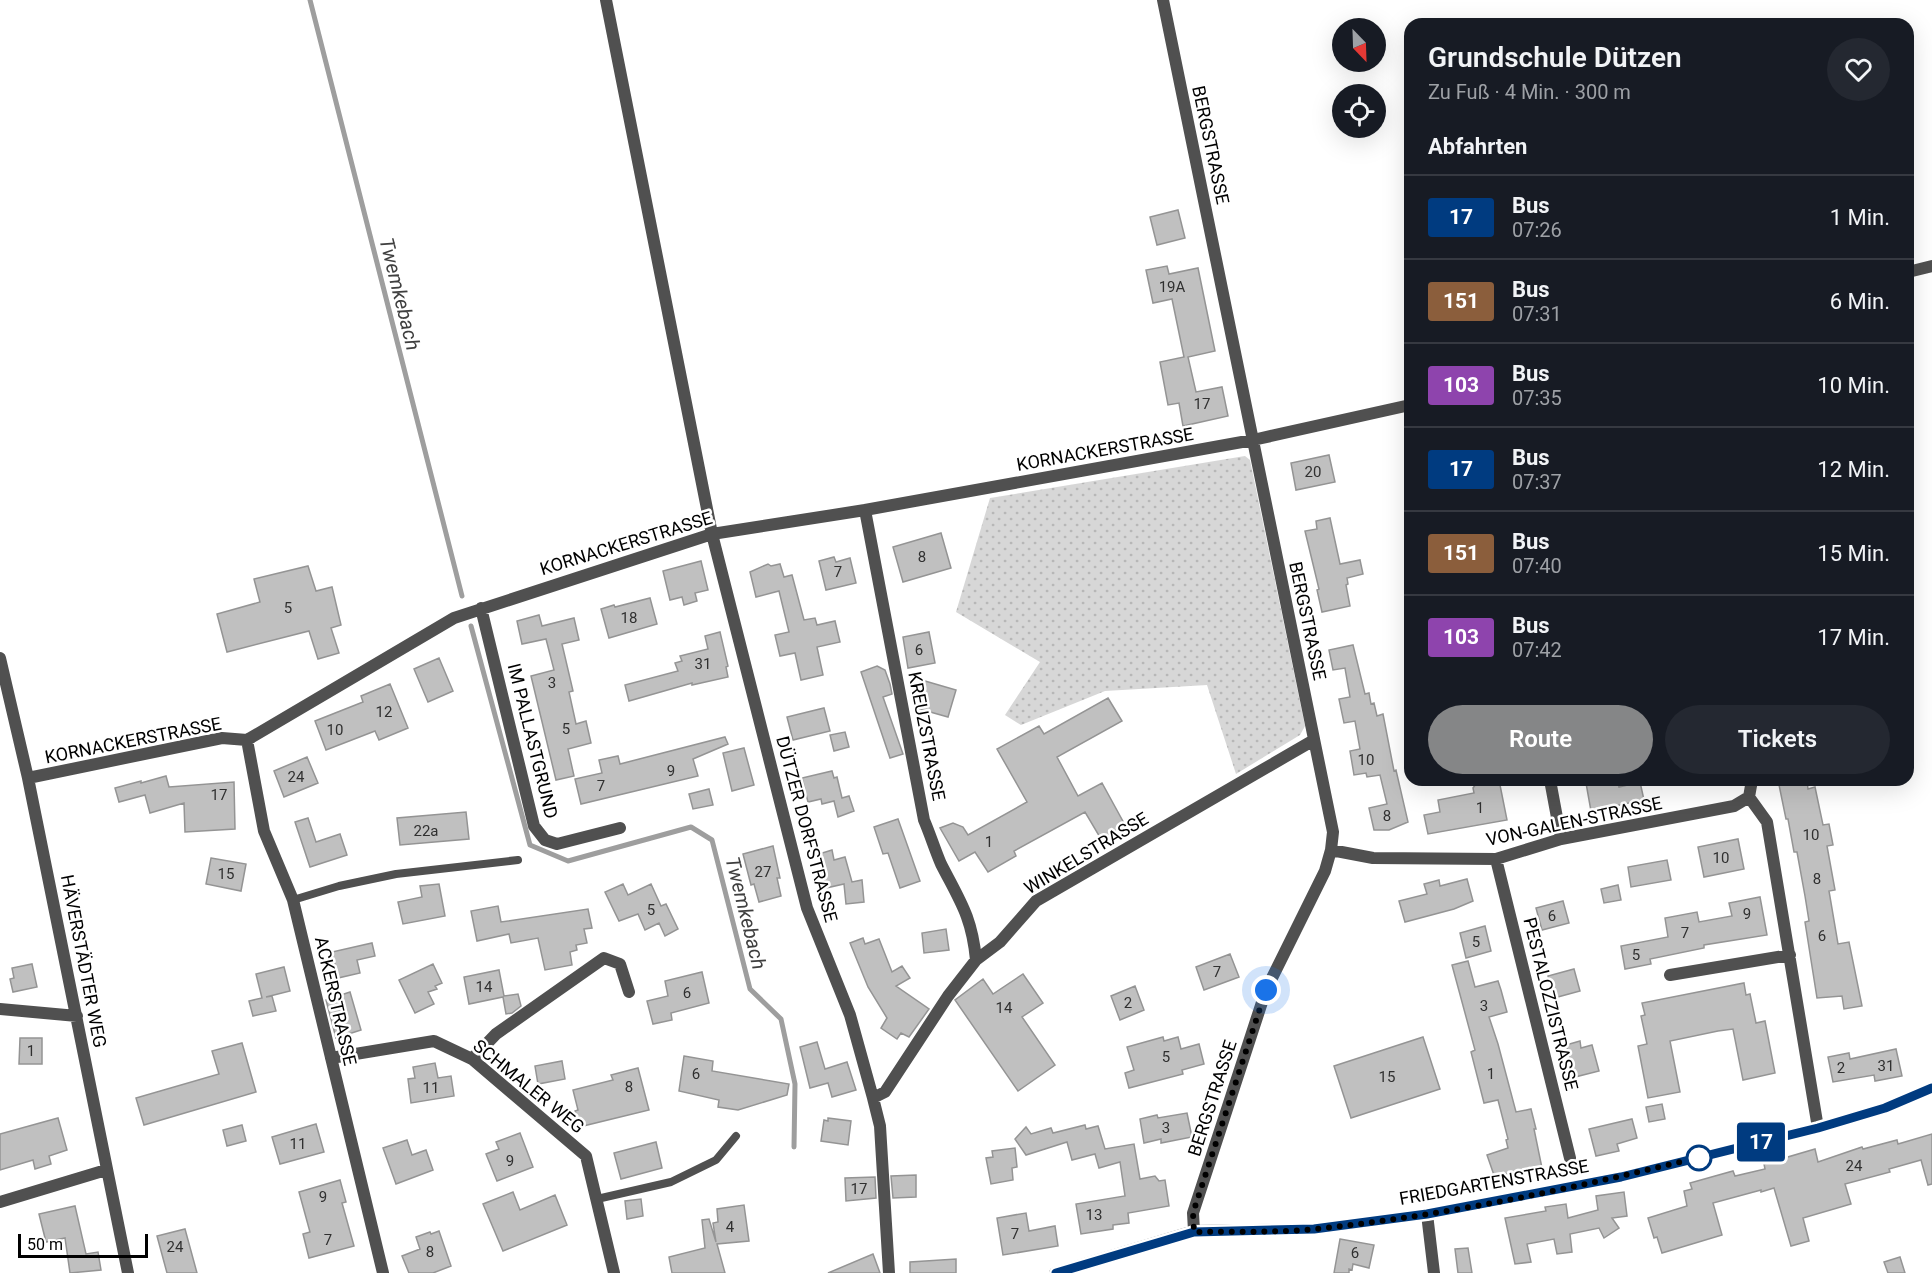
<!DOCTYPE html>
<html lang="de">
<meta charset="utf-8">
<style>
body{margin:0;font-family:Roboto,sans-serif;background:#242831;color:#f1f3f6;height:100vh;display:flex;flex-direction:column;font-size:22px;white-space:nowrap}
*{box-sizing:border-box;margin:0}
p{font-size:20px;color:#9ea1a6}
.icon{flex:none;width:33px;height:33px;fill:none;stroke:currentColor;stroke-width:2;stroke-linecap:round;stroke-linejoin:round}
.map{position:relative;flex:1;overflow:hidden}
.details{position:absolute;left:1404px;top:18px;width:510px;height:768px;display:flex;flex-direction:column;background:#171b24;border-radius:18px;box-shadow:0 6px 24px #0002}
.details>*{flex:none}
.badge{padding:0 12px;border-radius:4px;font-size:21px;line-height:39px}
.needle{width:39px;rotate:157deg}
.tools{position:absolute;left:1332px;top:18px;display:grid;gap:12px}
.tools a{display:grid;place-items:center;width:54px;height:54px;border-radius:50%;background:#171b24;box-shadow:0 6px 24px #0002;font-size:30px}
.scale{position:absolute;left:18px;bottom:15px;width:130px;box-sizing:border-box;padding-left:6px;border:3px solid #000;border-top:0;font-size:16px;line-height:21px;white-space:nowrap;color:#000;-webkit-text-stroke:4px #fff;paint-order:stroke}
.you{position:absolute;width:30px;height:30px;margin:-15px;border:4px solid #fff;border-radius:50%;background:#1a73e8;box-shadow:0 0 0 9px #1a73e833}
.map>.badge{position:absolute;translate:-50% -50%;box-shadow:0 0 0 3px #fff}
h2{padding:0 24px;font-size:22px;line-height:54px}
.round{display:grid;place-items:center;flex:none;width:63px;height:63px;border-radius:32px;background:#242831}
.headline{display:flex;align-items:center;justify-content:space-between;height:102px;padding:0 24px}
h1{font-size:28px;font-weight:600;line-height:45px}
.cta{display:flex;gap:12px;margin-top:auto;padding:12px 24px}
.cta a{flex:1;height:69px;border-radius:36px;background:#858687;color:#fff;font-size:24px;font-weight:600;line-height:69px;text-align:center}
.cta a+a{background:#242831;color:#f1f3f6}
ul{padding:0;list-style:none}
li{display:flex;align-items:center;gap:18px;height:84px;padding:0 24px;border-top:2px solid #363941}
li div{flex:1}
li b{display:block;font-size:22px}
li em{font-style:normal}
li .badge{min-width:66px;font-weight:700;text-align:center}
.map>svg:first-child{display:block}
.grass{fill:url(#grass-dots)}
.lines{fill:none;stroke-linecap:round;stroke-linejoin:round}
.stream{stroke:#9e9e9e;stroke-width:5}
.building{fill:#c0c0c0;stroke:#949494;stroke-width:1.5}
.service{stroke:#505050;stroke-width:8}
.minor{stroke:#505050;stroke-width:12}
.line-casing{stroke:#fff;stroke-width:14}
.line{stroke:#003b80;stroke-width:9}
.walk{stroke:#000;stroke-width:6;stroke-dasharray:0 10.8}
.stop-dot{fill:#fff;stroke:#003b80;stroke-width:3}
.labels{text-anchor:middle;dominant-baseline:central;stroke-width:5;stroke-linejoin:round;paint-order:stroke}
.number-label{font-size:15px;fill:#303030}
.street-label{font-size:18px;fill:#000;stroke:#fff}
.water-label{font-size:20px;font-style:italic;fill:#3f3f3f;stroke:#fff}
</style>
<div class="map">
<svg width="1932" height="1273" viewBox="0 0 1932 1273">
<defs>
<pattern id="grass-dots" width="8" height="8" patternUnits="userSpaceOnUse" patternTransform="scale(1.5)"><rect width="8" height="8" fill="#d7d7d7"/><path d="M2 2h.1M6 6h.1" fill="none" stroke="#b7b7b7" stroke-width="1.8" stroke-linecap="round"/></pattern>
</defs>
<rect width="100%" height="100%" fill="#fff"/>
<!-- grass -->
<path class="grass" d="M1245,456L1250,460L1305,726L1300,735L1236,774L1207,685L1105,691L1021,725L1005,715L1040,662L956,612L990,498Z"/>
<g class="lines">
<!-- stream -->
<path class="stream" d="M310,0L462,596
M471,626L530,845L568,861L691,827L712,840L750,989L781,1019L795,1084L794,1147"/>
</g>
<!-- building -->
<path class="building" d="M1178,210L1185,238L1157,245L1150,217Z
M1167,266L1169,274L1198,268L1215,351L1188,357L1196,392L1222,387L1228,416L1183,426L1179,403L1168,405L1160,362L1184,357L1172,299L1153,303L1146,270Z
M1329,455L1335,482L1296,490L1291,463Z
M1330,518L1340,564L1360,560L1363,574L1347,578L1348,584L1346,585L1350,606L1322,612L1317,590L1319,589L1305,531L1317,529L1316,521Z
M941,533L951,568L903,582L893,547Z
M834,557L836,562L850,558L856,583L826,590L819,561Z
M701,561L708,590L695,593L697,601L684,605L682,597L670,600L663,571Z
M768,564L771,566L780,564L784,577L792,575L804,620L815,618L817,625L835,621L840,642L817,647L823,675L801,680L795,653L780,656L775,635L789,632L779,591L756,597L750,572Z
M308,566L316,591L332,587L341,625L331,628L339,653L318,659L309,631L227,652L217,614L260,602L254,579Z
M650,598L657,624L609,638L601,609L614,605L615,607Z
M539,615L542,626L574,618L579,640L562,644L573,691L569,692L576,724L586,721L591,743L568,749L574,776L556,780L531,676L554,670L546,639L522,644L517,621Z
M720,632L728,666L726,667L728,677L692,685V683L629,701L625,685L678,671L675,663L682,661L680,656L708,649L705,636Z
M929,632L935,663L908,668L903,637Z
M1353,645L1365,694L1369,693L1371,704L1374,703L1377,716L1383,714L1394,771L1396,770L1408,822L1389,830H1374L1369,808L1387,804L1380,775L1367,777L1366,773L1354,775L1350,751L1360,749L1355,721L1344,723L1339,699L1350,697L1345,668L1333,670L1329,650Z
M439,658L453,691L428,702L414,669Z
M877,666L885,670L890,684L892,694L883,697L903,754L890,758L861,672Z
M925,681L956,690L948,717L916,708Z
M390,684L408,728L379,740L375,731L326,750L315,721L363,702L361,696Z
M1108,698L1122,721L1057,757L1078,796L1102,783L1125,825L1101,839L1085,812L1014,851L1016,856L988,872L975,852L959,861L940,828L953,823L963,827L968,835L1027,802L997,749L1039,726L1044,734Z
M824,708L830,731L793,740L787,717Z
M845,732L849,747L834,751L830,735Z
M725,737L728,744L693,759L698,776L581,804L575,779L602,773L599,760L618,756L620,764Z
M744,748L754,785L732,791L723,753Z
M307,757L318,783L284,797L274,771Z
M832,771L834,778L837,777L842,798L849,796L854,811L838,817L834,801L822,804L821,799L808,802L802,778Z
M166,776L169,787L234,782L235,829L185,832L184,803L150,813L145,795L119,802L115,788L141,781V783Z
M1479,780H1499L1507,820L1428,834L1424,815L1440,812L1438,800L1474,793L1473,788Z
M1604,780H1617L1619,787L1640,782L1644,800L1591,811L1586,783Z
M1778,780H1807L1808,789L1815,787L1823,825L1829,824L1833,845L1827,846L1835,890L1829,891L1838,944L1849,942L1862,1006L1844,1009L1842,996L1817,998L1805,922L1809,921L1805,896L1797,852H1794L1788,819H1786Z
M709,789L713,805L693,809L689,794Z
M466,812L469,839L400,845L397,818Z
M308,818L316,842L340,834L347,855L310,867L295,822Z
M898,819L920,881L900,888L888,853L883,854L874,827Z
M1738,839L1744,869L1704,877L1698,847Z
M773,846L780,878H777L781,896L759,902L754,884L751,885L743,854Z
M832,850L834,860L845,857L852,882L862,880L864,902L846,904L844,884L826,888L819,854Z
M211,858L246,864L241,891L206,884Z
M1667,860L1671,880L1631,887L1628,867Z
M1467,879L1473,901L1454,909L1405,922L1399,901L1427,894L1424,884L1439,880L1440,886Z
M439,884L445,916L403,924L398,902L422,897L420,886Z
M623,884L628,895L651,884L661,906L666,904L678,929L665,936L659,923L645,930L638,914L619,921L605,892Z
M1618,885L1621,900L1604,903L1601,889Z
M1760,897L1767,935L1704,945V948L1650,959L1651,964L1625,969L1621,946L1668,937L1665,918L1697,912L1699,922L1732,916L1729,903Z
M1563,901L1569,923L1542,930L1536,908Z
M498,906L501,922L588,909L592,928L584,929L587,943L576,945L577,950L570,952L572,965L545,970L538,938L511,943L509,934L477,941L471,911Z
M1485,926L1491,951L1466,958L1460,933Z
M946,929L949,950L924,953L922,933Z
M863,938L865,944L879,939L892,972L902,966L910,978L896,986L929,1009L909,1037L901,1033L897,1039L881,1028L887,1018L868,987L850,943Z
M372,943L375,956L357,960L360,973L338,978L332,952Z
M1230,954L1239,977L1204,990L1196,967Z
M1468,961L1475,987L1498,981L1501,990L1507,1012L1489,1017L1498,1044L1516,1112L1531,1109L1536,1129H1534L1542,1168L1514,1175L1513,1172L1495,1178L1487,1155L1508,1148L1506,1140L1508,1139L1498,1100L1484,1103L1471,1052L1475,1050L1452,965Z
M32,964L37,987L13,992L10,979L14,978L12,968Z
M433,964L442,983L435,986L437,989L428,992L434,1004L415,1013L399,980Z
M284,967L290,991L266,997L272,996L276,1011L253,1016L249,1001L262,998L256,974Z
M1574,969L1580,991L1554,998L1548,976Z
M499,970L504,996L518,994L521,1006L512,1013L506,1014L503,997L469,1004L464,977Z
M702,972L709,1003L671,1013L672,1020L653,1024L647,1001L668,996L665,981Z
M1023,974L1043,1003L1022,1017L1055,1065L1018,1091L955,1000L983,979L993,994Z
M1744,983L1746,995L1750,994L1756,1023L1765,1021L1775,1073L1743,1080L1733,1029L1718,1031L1670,1041L1680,1092L1648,1098L1638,1046L1647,1044L1641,1016L1645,1015L1642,1003Z
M1135,986L1144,1010L1120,1020L1111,996Z
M350,992L361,1030L336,1038L326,1000Z
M1163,1037L1164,1041L1178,1037L1181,1049L1199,1044L1204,1064L1182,1070L1183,1074L1129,1088L1125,1073L1134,1070L1127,1047Z
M1423,1037L1440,1089L1351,1118L1334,1066Z
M20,1038H42V1064H19Z
M1580,1041L1581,1048L1592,1045L1599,1071L1575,1077L1566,1045Z
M817,1042L825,1069L847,1062L856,1090L832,1097L828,1083L810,1088L800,1047Z
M242,1043L256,1092L144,1125L136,1098L219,1074L212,1051Z
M1896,1049L1902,1076L1875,1081L1874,1075L1833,1082L1828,1057L1849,1053L1850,1059Z
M684,1056L713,1061L712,1071L789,1084L787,1095L738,1110L718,1107L719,1100L679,1091Z
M562,1061L565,1079L538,1084L535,1066Z
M435,1063L438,1078L451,1076L454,1096L411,1103L408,1079L415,1078L413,1067Z
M638,1068L649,1110L579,1127L575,1111L578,1110L573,1090L613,1080L611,1075Z
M1662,1104L1665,1119L1649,1122L1646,1107Z
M1187,1113L1192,1137L1161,1143V1139L1144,1143L1140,1119L1157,1115L1158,1118Z
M58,1118L67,1150L49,1156L51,1164L35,1169L33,1160L0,1170V1134Z
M828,1118L851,1121L848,1145L821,1141L824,1120L828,1121Z
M1632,1119L1637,1138L1617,1144L1619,1151L1596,1156L1589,1129Z
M316,1124L324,1152L280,1164L272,1137Z
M242,1125L246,1141L227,1146L223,1130Z
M1085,1125L1086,1129L1098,1126L1105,1149L1134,1144L1140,1179L1155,1176L1159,1181L1165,1180L1169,1206L1128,1213L1129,1223L1113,1225V1229L1081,1234L1076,1204L1125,1196L1120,1162L1099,1168L1095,1154L1072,1160L1067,1142L1026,1155L1015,1139L1026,1127L1031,1134L1051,1128L1053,1133Z
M520,1133L533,1167L497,1181L486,1154L499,1149L496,1142Z
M1932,1134V1184L1928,1185L1921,1160L1889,1169L1890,1172L1845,1184L1851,1204L1803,1218L1809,1241L1791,1246L1774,1188L1761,1192V1190L1713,1203L1722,1235L1662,1253L1657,1237L1654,1238L1648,1218L1687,1206L1684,1191L1692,1189L1690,1183L1733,1171L1735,1176L1765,1169L1764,1164L1815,1149L1818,1162L1862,1147L1863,1149L1897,1140L1898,1144Z
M407,1140L412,1155L426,1150L433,1170L396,1184L383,1148Z
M656,1142L662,1168L621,1179L614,1153Z
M1015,1148L1017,1167L1012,1168L1013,1180L991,1184L986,1158L993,1157L992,1151Z
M916,1175V1197L893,1198L891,1176Z
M875,1177L876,1198L846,1201L845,1178Z
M340,1180L346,1202L342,1203L354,1246L309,1258L303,1234L310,1232L299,1192Z
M513,1192L520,1210L555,1195L567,1225L503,1251L483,1204Z
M1624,1192L1627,1216L1612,1218L1619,1228L1604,1238L1599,1228L1570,1234L1572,1252L1557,1254L1554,1239L1527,1244L1531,1262L1515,1264L1505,1218L1546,1211L1545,1207L1566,1204L1568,1218L1598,1210L1596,1196Z
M641,1199L643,1216L627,1219L625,1201Z
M744,1205L749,1241L717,1244L725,1273H672L669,1257L705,1248L702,1220L709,1219L716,1242L713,1223L718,1222L717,1209Z
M75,1206L86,1254L98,1252L101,1270L70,1273L65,1238L46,1242L39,1214Z
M1026,1213L1029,1231L1055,1226L1058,1246L1003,1255L997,1218Z
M185,1229L197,1273H167L157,1236Z
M439,1231L451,1266L433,1273H409L402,1256L420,1249L416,1237L430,1232L431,1234Z
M1340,1239L1374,1245L1369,1268L1353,1264L1352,1270L1349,1269V1273H1334Z
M1468,1248L1472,1273H1458L1455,1249Z
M873,1254L880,1273H828Z
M1900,1257L1905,1273H1888L1884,1262Z
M956,1259V1273H910V1262Z"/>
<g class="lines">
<!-- service -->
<path class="service" d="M293,900L339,886L396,874L518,860
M597,1199L671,1182L716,1160L736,1136"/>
<!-- minor -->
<path class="minor" d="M606,0L712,534L807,908L850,1015L873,1098L880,1126L889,1273
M1163,0L1333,832L1331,850L1325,871L1266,990L1193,1213L1194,1231
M1908,272L1932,266
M865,510L924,820C930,834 935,850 941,864C960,901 972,917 976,960
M481,608L534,826L545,840L557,844L620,828
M0,658L28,778L128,1273
M247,740L264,831L293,900L383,1273
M28,778L222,738L247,740L454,618L712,534L865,510L1253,440L1410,405
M1550,780L1561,839
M1749,797L1767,822L1818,1128
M1749,797L1752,780
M1331,850L1373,858L1496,859L1561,839L1734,806L1749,797
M1496,859L1570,1158
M1670,975L1790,955
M0,1009L77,1016
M331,1058L434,1041L472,1059L586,1156L614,1273
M472,1059L496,1034L604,958L620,964L629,992
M873,1098L885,1092L948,996L976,960L1000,942L1036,901L1314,740
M0,1202L106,1170
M1427,1214L1434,1273
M1055,1273L1194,1231L1314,1229L1427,1214L1621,1177L1818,1128L1885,1108L1932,1088"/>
</g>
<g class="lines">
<!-- line casing -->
<g class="line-casing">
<path id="line" d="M1056,1273L1194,1232L1314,1229L1427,1214L1621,1177L1818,1128L1885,1108L1932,1088"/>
</g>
<!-- line -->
<use href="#line" class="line"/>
<!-- walk -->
<path class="walk" d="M1266,990L1193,1213L1194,1232C1234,1231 1276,1233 1316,1229C1449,1215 1580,1187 1709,1155L1699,1158"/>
</g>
<!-- markers -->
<circle class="stop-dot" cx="1699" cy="1158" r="12"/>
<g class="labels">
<!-- number labels -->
<g class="number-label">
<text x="1172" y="287">19A</text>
<text x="1202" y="404">17</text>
<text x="1313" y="472">20</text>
<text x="922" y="557">8</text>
<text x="838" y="572">7</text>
<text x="288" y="608">5</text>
<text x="629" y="618">18</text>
<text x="919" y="650">6</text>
<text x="703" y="664">31</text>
<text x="552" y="683">3</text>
<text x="384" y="712">12</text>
<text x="566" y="729">5</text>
<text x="335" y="730">10</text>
<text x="1366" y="760">10</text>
<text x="671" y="771">9</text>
<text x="296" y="777">24</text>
<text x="601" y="786">7</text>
<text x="219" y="795">17</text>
<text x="1480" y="808">1</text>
<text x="1387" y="816">8</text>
<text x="426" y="831">22a</text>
<text x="1811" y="835">10</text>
<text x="989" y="842">1</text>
<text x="1721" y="858">10</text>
<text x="763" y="872">27</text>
<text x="226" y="874">15</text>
<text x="1817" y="879">8</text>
<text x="651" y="910">5</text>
<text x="1747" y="914">9</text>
<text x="1552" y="916">6</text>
<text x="1685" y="933">7</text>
<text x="1822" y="936">6</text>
<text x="1476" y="942">5</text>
<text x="1636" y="955">5</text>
<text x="1217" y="972">7</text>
<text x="484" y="987">14</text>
<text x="687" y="993">6</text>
<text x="1128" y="1003">2</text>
<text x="1484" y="1006">3</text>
<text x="1004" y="1008">14</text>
<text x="31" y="1051">1</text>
<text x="1166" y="1057">5</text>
<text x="1886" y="1066">31</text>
<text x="1841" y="1068">2</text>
<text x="696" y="1074">6</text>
<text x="1491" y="1074">1</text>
<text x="1387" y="1077">15</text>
<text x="629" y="1087">8</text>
<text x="431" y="1088">11</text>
<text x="1166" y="1128">3</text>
<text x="298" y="1144">11</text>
<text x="510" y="1161">9</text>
<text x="1854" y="1166">24</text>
<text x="859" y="1189">17</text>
<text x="323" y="1197">9</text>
<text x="1094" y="1215">13</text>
<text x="730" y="1227">4</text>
<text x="1015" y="1234">7</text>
<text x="328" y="1240">7</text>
<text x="175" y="1247">24</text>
<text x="430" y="1252">8</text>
<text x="1355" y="1253">6</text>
</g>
<!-- street labels -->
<g class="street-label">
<text transform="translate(1211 145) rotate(78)">BERGSTRASSE</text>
<text transform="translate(1105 449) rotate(-10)">KORNACKERSTRASSE</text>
<text transform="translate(626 543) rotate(-17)">KORNACKERSTRASSE</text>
<text transform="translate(1308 621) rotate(78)">BERGSTRASSE</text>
<text transform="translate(927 736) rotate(79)">KREUZSTRASSE</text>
<text transform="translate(133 740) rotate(-11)">KORNACKERSTRASSE</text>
<text transform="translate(533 741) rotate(76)">IM PALLASTGRUND</text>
<text transform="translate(1574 821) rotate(-12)">VON-GALEN-STRASSE</text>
<text transform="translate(807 829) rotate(75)">DÜTZER DORFSTRASSE</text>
<text transform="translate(1086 853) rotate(-31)">WINKELSTRASSE</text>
<text transform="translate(84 961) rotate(79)">HÄVERSTÄDTER WEG</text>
<text transform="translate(336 1001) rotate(77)">ACKERSTRASSE</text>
<text transform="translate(1551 1004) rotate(76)">PESTALOZZISTRASSE</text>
<text transform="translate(529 1086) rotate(39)">SCHMALER WEG</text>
<text transform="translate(1212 1098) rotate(-72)">BERGSTRASSE</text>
<text transform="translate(1494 1182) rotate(-10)">FRIEDGARTENSTRASSE</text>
</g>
<!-- water labels -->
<g class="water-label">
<text transform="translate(400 294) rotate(76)">Twemkebach</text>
<text transform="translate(746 913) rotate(76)">Twemkebach</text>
</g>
</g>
</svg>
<div class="tools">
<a><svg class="needle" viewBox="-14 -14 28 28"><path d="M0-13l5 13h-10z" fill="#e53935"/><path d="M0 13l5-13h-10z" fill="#9ea1a6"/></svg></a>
<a><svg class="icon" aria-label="locate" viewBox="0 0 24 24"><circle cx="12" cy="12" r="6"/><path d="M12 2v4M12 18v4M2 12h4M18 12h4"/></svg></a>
</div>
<div class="scale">50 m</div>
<div class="you" style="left:1266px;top:990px"></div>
<b class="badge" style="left:1761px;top:1142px;background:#003b80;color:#fff">17</b>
<section class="details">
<div class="headline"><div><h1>Grundschule Dützen</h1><p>Zu Fuß · 4 Min. · 300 m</p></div><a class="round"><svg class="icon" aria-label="heart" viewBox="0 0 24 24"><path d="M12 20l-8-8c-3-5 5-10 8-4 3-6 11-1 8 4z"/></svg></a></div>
<h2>Abfahrten</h2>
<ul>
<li><span class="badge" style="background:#003b80;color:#fff">17</span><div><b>Bus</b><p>07:26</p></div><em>1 Min.</em></li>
<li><span class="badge" style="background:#8b5e3c;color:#fff">151</span><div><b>Bus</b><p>07:31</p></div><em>6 Min.</em></li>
<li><span class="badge" style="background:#8e44ad;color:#fff">103</span><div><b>Bus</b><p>07:35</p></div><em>10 Min.</em></li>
<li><span class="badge" style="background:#003b80;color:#fff">17</span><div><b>Bus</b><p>07:37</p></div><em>12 Min.</em></li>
<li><span class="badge" style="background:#8b5e3c;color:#fff">151</span><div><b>Bus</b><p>07:40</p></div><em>15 Min.</em></li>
<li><span class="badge" style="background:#8e44ad;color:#fff">103</span><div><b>Bus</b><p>07:42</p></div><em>17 Min.</em></li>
</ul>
<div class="cta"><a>Route</a><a>Tickets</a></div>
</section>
</div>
